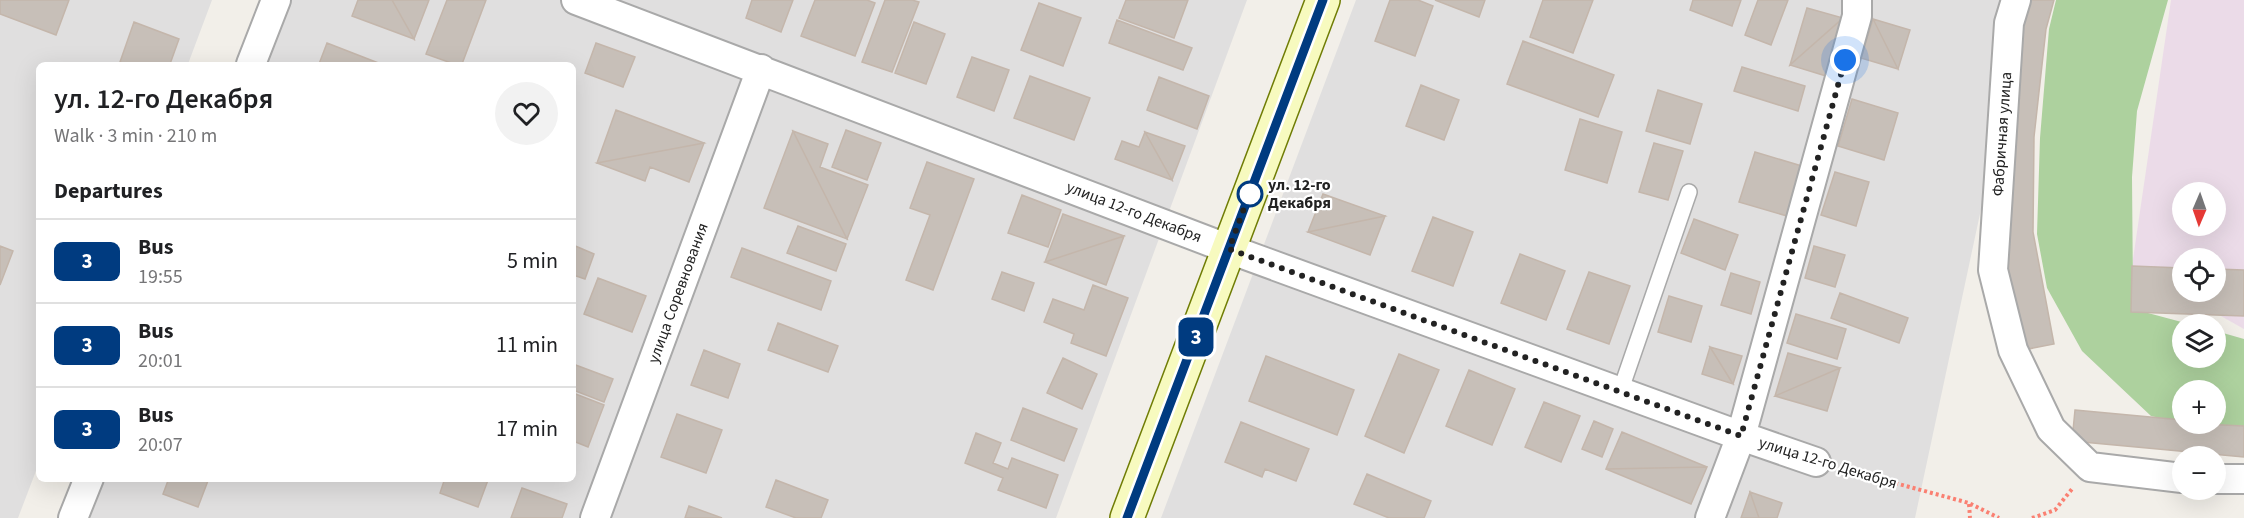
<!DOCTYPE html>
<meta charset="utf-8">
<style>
body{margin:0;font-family:"Source Sans 3",sans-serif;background:#f2f2f2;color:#202124;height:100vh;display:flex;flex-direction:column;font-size:22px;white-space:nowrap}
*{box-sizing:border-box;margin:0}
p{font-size:20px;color:#757577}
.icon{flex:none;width:33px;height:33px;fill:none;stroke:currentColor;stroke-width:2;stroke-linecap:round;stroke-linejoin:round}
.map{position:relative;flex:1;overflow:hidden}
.sheet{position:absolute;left:36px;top:62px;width:540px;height:420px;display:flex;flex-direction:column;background:#fff;border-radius:9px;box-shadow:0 6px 24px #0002}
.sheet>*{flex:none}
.badge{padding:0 12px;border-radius:9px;font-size:21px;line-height:39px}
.needle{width:39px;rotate:182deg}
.buttons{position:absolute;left:2172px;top:182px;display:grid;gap:12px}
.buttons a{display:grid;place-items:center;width:54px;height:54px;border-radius:50%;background:#fff;box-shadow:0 6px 24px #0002;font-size:30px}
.you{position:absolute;width:30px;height:30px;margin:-15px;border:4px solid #fff;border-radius:50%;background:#1a73e8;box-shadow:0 0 0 9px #1a73e833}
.map>.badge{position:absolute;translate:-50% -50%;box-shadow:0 0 0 3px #fff}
h2{padding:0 18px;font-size:22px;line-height:54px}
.round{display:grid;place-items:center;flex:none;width:63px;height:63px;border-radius:32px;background:#f2f2f2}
.head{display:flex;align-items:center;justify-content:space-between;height:102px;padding:0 18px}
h1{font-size:28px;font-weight:600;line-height:45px}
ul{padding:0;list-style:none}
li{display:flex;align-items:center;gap:18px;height:84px;padding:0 18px;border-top:2px solid #e0e0e0}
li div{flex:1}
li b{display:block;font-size:22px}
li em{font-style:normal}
li .badge{min-width:66px;font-weight:700;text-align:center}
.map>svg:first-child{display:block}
.residential{fill:#e0dfdf}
.industrial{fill:#ebdbe8;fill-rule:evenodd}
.forest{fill:#add19e;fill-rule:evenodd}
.building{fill:#c7bfb8;stroke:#c4b6ab;stroke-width:1.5}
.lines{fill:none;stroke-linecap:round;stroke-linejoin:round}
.lane-casing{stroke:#a9a9a9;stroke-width:18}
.street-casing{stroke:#a9a9a9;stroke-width:32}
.secondary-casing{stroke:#707d05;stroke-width:36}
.path{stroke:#fa8072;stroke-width:4;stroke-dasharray:3 3;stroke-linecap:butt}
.lane{stroke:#fff;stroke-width:15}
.street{stroke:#fff;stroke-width:28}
.secondary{stroke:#f7fabf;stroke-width:33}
.line-casing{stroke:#fff;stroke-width:14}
.line{stroke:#003b80;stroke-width:9}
.walk{stroke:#222;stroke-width:6;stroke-dasharray:0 10.8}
.stop-dot{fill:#fff;stroke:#003b80;stroke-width:3}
.labels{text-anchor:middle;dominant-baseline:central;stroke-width:4.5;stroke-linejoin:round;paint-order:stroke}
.street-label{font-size:16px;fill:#222;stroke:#fff}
.stop-label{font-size:16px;font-weight:bold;fill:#222;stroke:#fff;text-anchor:start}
</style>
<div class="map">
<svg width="2244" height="518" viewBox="0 0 2244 518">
<rect width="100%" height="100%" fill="#f2efe9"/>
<!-- residential -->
<path class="residential" d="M0,0H212L188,64H39V463L18,518H0Z
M286,0H1247L1056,518H90L105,479L573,478V64H262Z
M1356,0H2033L1990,167L1915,518H1161Z"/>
<!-- industrial -->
<path class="industrial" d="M2171,0H2244V329L2132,266ZM2182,192H2216V225H2182ZM2182,258H2216V291H2182Z"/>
<!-- forest -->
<path class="forest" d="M2056,0H2168L2137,111L2132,177L2133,294L2148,313L2189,324H2182V357H2216V331L2244,339V438L2151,416L2082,351L2047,288L2037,234L2040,138L2049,29ZM2182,390H2216V423H2182Z"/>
<!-- building -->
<path class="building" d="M0,0H69L56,35L0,14Z
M358,0H392L414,39L352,16Z
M392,0H429L414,39Z
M447,0H486L462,64H454L426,54Z
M752,0H793L781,32L746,18Z
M815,0H867L875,3L855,56L801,36Z
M885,0H912L919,2L892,72L862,62Z
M1126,0H1188L1174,38L1119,18Z
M1390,0H1418L1433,6L1415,56L1375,41Z
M1435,0H1485L1479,17Z
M1543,0H1593L1573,53L1530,37Z
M1693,0H1741L1732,26L1690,10Z
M1758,0H1788L1771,45L1745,35Z
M2021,0H2054L2046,29L2034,137L2033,232L2054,344L2023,350L2001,236Z
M1039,3L1081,18L1063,66L1021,50Z
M1807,8L1843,18L1790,65Z
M1843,18L1826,76L1790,65Z
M1873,19L1898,69L1861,58Z
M1873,19L1910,30L1898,69Z
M1117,20L1192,48L1183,70L1109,43Z
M134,22L179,39L170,64H126L120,62Z
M914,22L945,34L926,84L895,73Z
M1523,41L1614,75L1598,117L1507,84Z
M327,43L381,64H319Z
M596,43L635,57L623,87L585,73Z
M972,57L1009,70L994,111L957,97Z
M1742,67L1805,86L1798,111L1734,91Z
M1030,76L1090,98L1074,140L1014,118Z
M1159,77L1209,96L1197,129L1147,110Z
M1421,85L1459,100L1444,140L1406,126Z
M1658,90L1702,104L1690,144L1646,131Z
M1852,99L1898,113L1884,160L1838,146Z
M616,110L704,143L597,163Z
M1580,119L1622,132L1607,183L1565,170Z
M846,130L881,143L867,180L832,167Z
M793,131L847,239L764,208Z
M793,131L828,144L820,167L868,185L847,239Z
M1145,132L1172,180L1115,159L1122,141L1139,147Z
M1145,132L1185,146L1172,180Z
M704,143L689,182L650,167L645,181L597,163Z
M1654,143L1683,151L1668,200L1639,192Z
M1755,152L1802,166L1787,216L1739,202Z
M927,162L974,179L933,290L906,280L930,215L910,208Z
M1835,172L1869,182L1856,226L1821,215Z
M1323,194L1385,216L1308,232Z
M1022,195L1061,210L1048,247L1008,233Z
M1063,214L1124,236L1045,262Z
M1385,216L1370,255L1308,232Z
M1433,217L1473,232L1453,286L1412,271Z
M1694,219L1738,235L1725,270L1681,253Z
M798,226L846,244L836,271L787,253Z
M1124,236L1106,285L1045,262Z
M573,245L594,254L585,279L573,275Z
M0,246L13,251L0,285Z
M1814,246L1845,255L1835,287L1805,278Z
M742,248L831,281L821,310L731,277Z
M1520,254L1565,271L1546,320L1501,303Z
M2132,266L2182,268V291H2216V269L2244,270V316L2131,312Z
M1002,272L1034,283L1024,311L992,299Z
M1589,272L1630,286L1609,344L1567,329Z
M1731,273L1760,282L1751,314L1721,305Z
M598,278L646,296L632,332L584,314Z
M1093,285L1128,298L1106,356L1071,343L1074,334L1044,322L1053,299L1084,310Z
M1840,293L1908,318L1899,343L1831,318Z
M1669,296L1702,306L1691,342L1658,332Z
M1796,314L1846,329L1837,359L1787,343Z
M778,323L838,346L828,372L768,350Z
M1710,347L1742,356L1733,384Z
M1710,347L1733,384L1702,374Z
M704,350L740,364L728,398L691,385Z
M1788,353L1840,368L1775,396Z
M1399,354L1439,370L1404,453L1365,436Z
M1266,356L1354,390L1337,435L1249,401Z
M1063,358L1097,374L1082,409L1047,393Z
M573,364L613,379L604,402L573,390Z
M1840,368L1827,411L1775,396Z
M1469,370L1515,389L1492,445L1446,426Z
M573,393L604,405L588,447L573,441Z
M1544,402L1580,416L1561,462L1525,447Z
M1023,408L1077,429L1064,461L1011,440Z
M2075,410L2182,420V423L2244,426V457L2072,441Z
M677,414L722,430L706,473L661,457Z
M1594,421L1613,429L1602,457L1582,449Z
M1241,422L1309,449L1296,481L1265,469L1262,477L1225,462Z
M1622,432L1707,467L1606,469Z
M976,433L1001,443L993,463L1008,469L1012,458L1058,475L1046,508L998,490L1003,478L965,463Z
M1707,467L1691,504L1606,469Z
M1367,474L1431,501L1424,518H1389L1354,504Z
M169,478H209L198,507L163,494Z
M445,478L488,480L478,507L440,493Z
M776,480L828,500L821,518H796L766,507Z
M522,488L567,504L562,518H511Z
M1750,492L1759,518H1741Z
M1750,492L1782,503L1777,518H1759Z
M689,506L722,518H685Z"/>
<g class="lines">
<!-- lane casing -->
<g class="lane-casing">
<path id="lane" d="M1620,392L1689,192"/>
</g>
<!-- street casing -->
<g class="street-casing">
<path id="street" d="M576,0L1229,249L1741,436L1816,462
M2016,0L2009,23L1993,270L2013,350L2051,429L2090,467L2182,478
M251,64L276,0
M2216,479H2244
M73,518L89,478
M595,518L761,69
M1710,518L1741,436L1857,16V0"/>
</g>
<!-- secondary casing -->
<g class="secondary-casing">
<path id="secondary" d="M1127,518L1323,0"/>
</g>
<!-- path -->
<path class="path" d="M1843,469L1969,503L1999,518
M1969,504L1970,518
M2032,518L2055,510L2072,489"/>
<!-- lane -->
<use href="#lane" class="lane"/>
<!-- street -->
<use href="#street" class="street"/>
<!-- secondary -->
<use href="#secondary" class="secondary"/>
</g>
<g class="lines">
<!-- line casing -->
<g class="line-casing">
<path id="line" d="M1127,518L1323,0"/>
</g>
<!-- line -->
<use href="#line" class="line"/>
<!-- walk -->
<path class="walk" d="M1250,194L1252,187L1229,249L1741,436L1845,60"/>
</g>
<!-- markers -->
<circle class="stop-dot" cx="1250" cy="194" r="12"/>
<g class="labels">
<!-- street labels -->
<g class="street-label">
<text transform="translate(2002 134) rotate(-86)">Фабричная улица</text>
<text transform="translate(1134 212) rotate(21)">улица 12-го Декабря</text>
<text transform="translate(678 293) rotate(-70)">улица Соревнования</text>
<text transform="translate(1828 463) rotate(17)">улица 12-го Декабря</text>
</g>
<!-- stop labels -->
<g class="stop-label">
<text x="1268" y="185">ул. 12-го<tspan x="1268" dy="18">Декабря</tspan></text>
</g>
</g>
</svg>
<div class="buttons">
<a><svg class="needle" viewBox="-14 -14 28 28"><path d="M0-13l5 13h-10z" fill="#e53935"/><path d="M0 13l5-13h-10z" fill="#757577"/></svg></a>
<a><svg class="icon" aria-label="locate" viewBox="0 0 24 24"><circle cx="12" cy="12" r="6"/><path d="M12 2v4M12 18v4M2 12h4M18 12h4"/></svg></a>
<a><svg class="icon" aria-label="layers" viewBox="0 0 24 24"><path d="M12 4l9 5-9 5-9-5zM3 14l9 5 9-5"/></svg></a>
<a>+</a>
<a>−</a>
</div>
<div class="you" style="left:1845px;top:60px"></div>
<b class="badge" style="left:1196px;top:337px;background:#003b80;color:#fff">3</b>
<section class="sheet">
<div class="head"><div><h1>ул. 12-го Декабря</h1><p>Walk · 3 min · 210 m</p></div><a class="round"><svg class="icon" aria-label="heart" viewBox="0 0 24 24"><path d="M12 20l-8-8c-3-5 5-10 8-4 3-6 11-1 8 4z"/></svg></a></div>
<h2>Departures</h2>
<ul>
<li><span class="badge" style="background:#003b80;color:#fff">3</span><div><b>Bus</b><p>19:55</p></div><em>5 min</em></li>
<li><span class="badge" style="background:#003b80;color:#fff">3</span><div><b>Bus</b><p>20:01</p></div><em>11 min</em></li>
<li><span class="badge" style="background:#003b80;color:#fff">3</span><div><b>Bus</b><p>20:07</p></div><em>17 min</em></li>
</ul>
</section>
</div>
